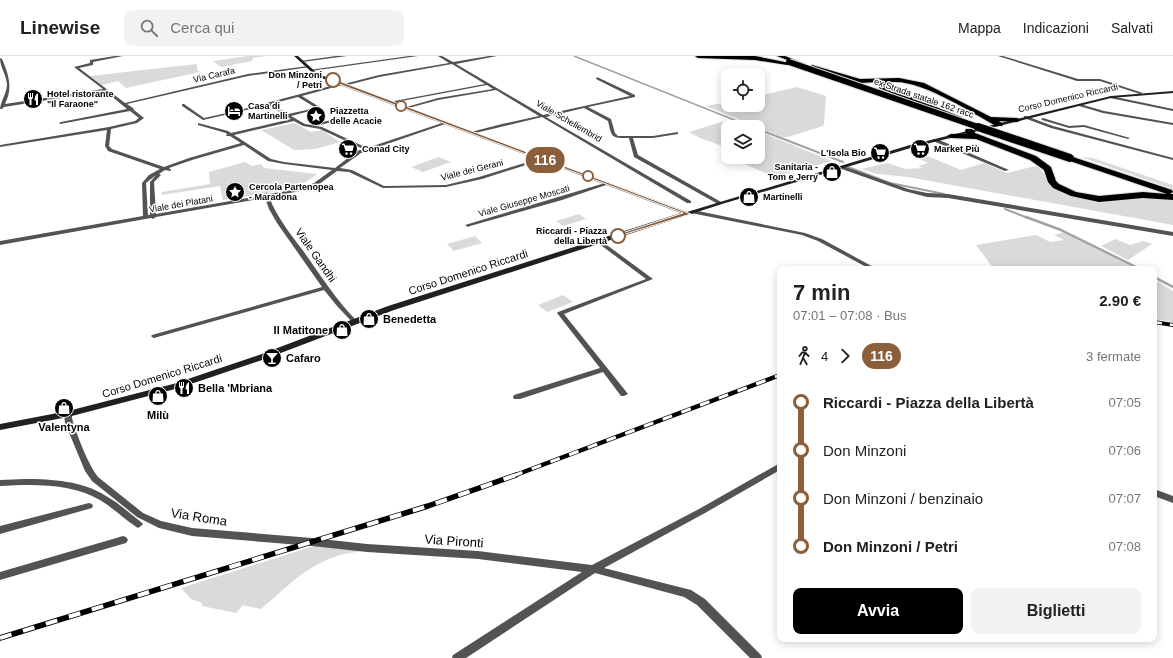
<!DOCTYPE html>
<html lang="it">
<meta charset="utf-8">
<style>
body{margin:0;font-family:Helvetica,sans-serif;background:#f2f2f2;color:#222;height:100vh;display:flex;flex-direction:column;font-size:15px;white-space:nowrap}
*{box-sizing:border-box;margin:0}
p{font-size:13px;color:#767676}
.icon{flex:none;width:22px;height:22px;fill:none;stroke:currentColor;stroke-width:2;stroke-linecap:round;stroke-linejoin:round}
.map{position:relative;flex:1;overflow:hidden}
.drawer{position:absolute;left:777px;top:210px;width:380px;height:376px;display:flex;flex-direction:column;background:#fff;border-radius:8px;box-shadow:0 2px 10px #0003}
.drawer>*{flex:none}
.badge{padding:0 8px;border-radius:13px;font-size:14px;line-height:26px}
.buttons{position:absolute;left:721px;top:12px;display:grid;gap:8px}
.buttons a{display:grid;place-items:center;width:44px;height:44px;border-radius:8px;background:#fff;box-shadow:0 2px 10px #0003;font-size:20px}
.map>.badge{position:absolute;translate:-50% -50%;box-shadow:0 0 0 2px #fff}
.legs{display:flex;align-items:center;gap:6px;height:44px;padding:0 16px;font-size:13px}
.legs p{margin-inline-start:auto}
.head{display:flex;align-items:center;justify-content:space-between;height:68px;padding:0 16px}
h1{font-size:22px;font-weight:800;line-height:30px}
.primary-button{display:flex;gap:8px;margin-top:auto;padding:8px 16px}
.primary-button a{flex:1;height:46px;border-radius:8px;background:#000;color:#fff;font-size:16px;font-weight:800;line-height:46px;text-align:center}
.primary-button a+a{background:#f2f2f2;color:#222}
ul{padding:0 16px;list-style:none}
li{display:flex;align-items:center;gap:14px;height:48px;font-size:15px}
li i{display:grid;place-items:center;width:6px;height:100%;margin:0 5px;background:currentColor}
li i::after{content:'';width:10px;height:10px;margin:-5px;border:3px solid;border-radius:50%;background:#fff}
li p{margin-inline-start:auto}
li:first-child i{background:linear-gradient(#0000 50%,currentColor 0)}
li:last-child i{background:linear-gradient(currentColor 50%,#0000 0)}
header{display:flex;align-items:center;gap:24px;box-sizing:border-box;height:56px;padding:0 20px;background:#fff;border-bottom:1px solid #e0e0e0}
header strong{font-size:19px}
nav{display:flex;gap:22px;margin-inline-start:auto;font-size:14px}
.search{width:280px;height:36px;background:#f2f2f2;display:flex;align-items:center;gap:10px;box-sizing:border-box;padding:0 14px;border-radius:8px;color:#767676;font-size:15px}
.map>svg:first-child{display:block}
.green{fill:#dadada}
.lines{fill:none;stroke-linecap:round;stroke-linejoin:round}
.stream-far2{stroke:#a1a1a1;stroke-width:1.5}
.stream-far1{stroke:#a1a1a1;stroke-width:2}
.stream{stroke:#a1a1a1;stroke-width:2.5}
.highway-casing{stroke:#dbdbdb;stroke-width:2}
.street{fill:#535353;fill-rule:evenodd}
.secondary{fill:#202020;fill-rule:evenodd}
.highway{fill:#000;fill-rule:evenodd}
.rail-far2-casing{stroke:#000;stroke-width:4}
.rail-far1-casing{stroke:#000;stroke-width:4.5}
.rail-casing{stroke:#000;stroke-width:5.5}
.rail-far2{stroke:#fff;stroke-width:2.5;stroke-dasharray:8;stroke-linecap:butt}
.rail-far1{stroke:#fff;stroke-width:3;stroke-dasharray:10;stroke-linecap:butt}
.rail{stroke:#fff;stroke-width:4;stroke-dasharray:12;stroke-linecap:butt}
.highway-bridge-far1-casing{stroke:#dbdbdb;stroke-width:8;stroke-linecap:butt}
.highway-bridge-casing{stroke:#dbdbdb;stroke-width:10;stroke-linecap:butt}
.highway-bridge-far1{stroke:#000;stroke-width:6}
.highway-bridge{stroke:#000;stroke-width:8}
.line-1{fill:#8b5e3c;stroke:#fff}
.stop-1-dot{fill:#fff;stroke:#8b5e3c;stroke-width:2}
.labels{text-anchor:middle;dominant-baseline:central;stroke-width:3;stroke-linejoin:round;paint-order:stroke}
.far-street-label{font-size:9px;fill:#000;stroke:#fff}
.far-stop-label{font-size:9px;font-weight:bold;fill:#000;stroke:#fff;text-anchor:end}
.far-poi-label{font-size:9px;font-weight:bold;fill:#000;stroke:#fff;text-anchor:start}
.street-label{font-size:11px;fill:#000;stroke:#fff}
.poi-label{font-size:11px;font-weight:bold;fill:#000;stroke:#fff;text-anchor:start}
.near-street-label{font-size:13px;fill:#000;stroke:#fff}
</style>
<header>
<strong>Linewise</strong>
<div class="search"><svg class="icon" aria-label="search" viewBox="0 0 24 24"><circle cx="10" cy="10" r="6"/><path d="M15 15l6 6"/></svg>Cerca qui</div>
<nav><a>Mappa</a><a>Indicazioni</a><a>Salvati</a></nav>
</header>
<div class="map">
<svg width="1173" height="602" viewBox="0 0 1173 602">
<rect width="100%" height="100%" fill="#fff"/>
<!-- green -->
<path class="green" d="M248,0H267L253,2L252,5L221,11L213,5Z
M197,8V14L200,16L126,32L118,25L102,29L90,20Z
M797,31L826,40L824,68L823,70L788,81H782L706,50L728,46V49H758V40Z
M728,64L747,71H728V92L700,82L689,76Z
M295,67L311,76L322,74L340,86L315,93L294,94L261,74Z
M758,75L832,105L774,121L731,102L758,101Z
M918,96L961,114L984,107L1007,117L1035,110L1040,112L1051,128L1099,145H1121L1140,141L1173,142V169L908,121L877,118L861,113L888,107L905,113L923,112L918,110L928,107L917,102L922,100L915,97Z
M439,101L451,106L423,116L411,111Z
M1081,101L1093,102L1173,129V133Z
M245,106L252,110L261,108L264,112L317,118C296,137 250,139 223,144L220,130L162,139V136L210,128L209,116Z
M579,158L586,163L563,170L556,165Z
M1064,176L1136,213H994L976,189L1036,179L1050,186L1064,184L1054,179Z
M475,180L482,187L454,195L447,188Z
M1115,183L1130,189L1143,185L1152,188L1128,204L1101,190Z
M1154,223L1173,235V266L1154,263Z
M563,239L573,246L547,256L538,249Z
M314,490L364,494C355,497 345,497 337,500C304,511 286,532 261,553L243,549L236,557L202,550V547L191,543L181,532Z"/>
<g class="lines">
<!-- stream-far2 -->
<path class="stream-far2" d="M574,0L752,71"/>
<!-- stream-far1 -->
<path class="stream-far1" d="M758,73L843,106
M848,111L890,127L944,138
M1005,153L1028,162"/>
<!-- stream -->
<path class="stream" d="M1026,161L1061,174L1140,213
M1154,221L1173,231"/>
<!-- highway casing -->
<g class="highway-casing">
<path id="highway" d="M695,0H755L790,7L787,9L755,4L698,2Z
M777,0H785L805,8L800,9Z
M812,9L860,23L899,22L924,27L991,61L1017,62L1021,64L1017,66L999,65L1003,68L1002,70H996C972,57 911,17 885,28L884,30L961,61L956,62L879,32V26L860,27L810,12L809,11Z
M966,73H972L975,77L1036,100L1051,111L1056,125L1059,128L1076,136L1099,140L1143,136L1167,138L1067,104V100H1070L1172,134L1173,136L1170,138H1173V144L1143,142L1099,146L1071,140L1053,132L1048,126L1044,114L1030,104L976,83L951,82L947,80L951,78H968L965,75Z"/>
</g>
<!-- street -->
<path class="street" d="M115,0H123L93,6V9L79,12L125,47L248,18L308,10L310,11L248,20L127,48L133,52L134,54L144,62L137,67L111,73L109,90L112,93L164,111L189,102L241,87L230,80H226L227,78L226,77L198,69V67L228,75L231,77L291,63L268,49L203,64L182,50V48H184L204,62L240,54L342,27L344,28L379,19L449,7L438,0H442L453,6L489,0H497L456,8L543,59L630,40L596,23L597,21L635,39V41L588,51L611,63L615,77L618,80H653L678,76V78L653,82H633L638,99L723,147L718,148L634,101L629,82C611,82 612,82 608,65L584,52L546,61L691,145V147H687L542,61L471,78V76L502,68L539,60L496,34L438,44L405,53L403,52L438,42L493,33L487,29L391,47L389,46L485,28L452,8L379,21L344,30L342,29L302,40L321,52L291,60L305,68L312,69L314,68L340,62V64L316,70L322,71L367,92L445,66L448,67L361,97L340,112L352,114L384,130L446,129L479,121L541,102L545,103L482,123L446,131L383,132L349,116L337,115L318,129L300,135L269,141C277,161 291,179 304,196C321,220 336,244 357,265L358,266L357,267H353L337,250L324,234L154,282L152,281L151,280L152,279L322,231L277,167L269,153L265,142L156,161L153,163L151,162L0,189V185L143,160L142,127L149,119L160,113L108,95L105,90L107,74L0,91V89L109,71L135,65L139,62L130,55L60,68L59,67L61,66L127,53L105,35L4,51L2,53H0C1,44 7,37 7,28C6,18 0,11 0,2L2,3C9,19 13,32 5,48L103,33L74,11L90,7V4ZM298,41L316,52L288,58L271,48ZM294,65L303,70L320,73L363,93L357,95L335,112L284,106L271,103L234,79ZM244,89L268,105L284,108L332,114L314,127L299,133L268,138L266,137L264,139L156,158L154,126L161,119L159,118L165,114L171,115V114L169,112L192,104ZM156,119L150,126V159H148L146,127Z
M336,0H347L302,6L300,5Z
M409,0H418L311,15L309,14Z
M998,0H1003L1078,23H1100L1143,37L1140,38L1100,25H1077Z
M1111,40L1173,53V55L1110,42L1109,41Z
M1080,48L1104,55L1173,67V69L1103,57L1079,50V48Z
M1024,60H1026L1053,70L1173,102V104L1051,72L1024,62Z
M1043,62L1069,70L1084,69L1130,82L1128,83L1084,71L1069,72L1042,64L1041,63Z
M933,83H937L1009,114L1005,115L933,85Z
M839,110H843L908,133L927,137L948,138L1173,176V180L948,142L927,141L904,135L839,112Z
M605,127L609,128L562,144L470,170L468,171L465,169Z
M693,154L805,177L822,183L877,213H870L818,185L802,179L691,157L690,156Z
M600,184L653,223L564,258L628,338L624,340H621L603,316L520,343H514L513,341L514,339L600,312L557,257L558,256L646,223L598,187V185Z
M68,355L71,356C72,360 72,364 74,369C79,384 88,408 98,421L143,457L161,465L192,472L312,482L367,488L478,495L592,509L699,453L780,407V414L705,457L604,512L691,534L705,543L761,599L762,602H750L697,549L684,541L595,517L466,602H452L453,599L582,516L478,503L367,496L312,490L192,480L159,472L137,461L92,425L85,415L65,367L64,358L65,356Z
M25,423C52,423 83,425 106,440C119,447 129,457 141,466L143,468L141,470L138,472L135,470C123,462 113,452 100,444C71,427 33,428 0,430V424Z
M1154,433L1173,440V447L1154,440Z
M89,447L92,448L93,450L92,452L0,478V470Z
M123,480L126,481L128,484L126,487L0,524V516Z"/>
<!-- secondary -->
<path class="secondary" d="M294,0H298L318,18L687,156L910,89L1111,40L1173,35V37L1111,42L914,91L722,148L394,254L265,303L179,332L68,361L0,374V368L68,355L173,328L259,299L388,250L681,157L316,20Z"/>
<!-- highway -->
<use href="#highway" class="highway"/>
<!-- rail-far2 casing -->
<g class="rail-far2-casing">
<path id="rail-far2" d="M1154,266L1173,269"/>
</g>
<!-- rail-far1 casing -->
<g class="rail-far1-casing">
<path id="rail-far1" d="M513,420L780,319"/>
</g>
<!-- rail casing -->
<g class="rail-casing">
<path id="rail" d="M0,582L428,450L516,419"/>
</g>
<!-- rail-far2 -->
<use href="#rail-far2" class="rail-far2"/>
<!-- rail-far1 -->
<use href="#rail-far1" class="rail-far1"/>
<!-- rail -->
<use href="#rail" class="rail"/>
<!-- highway-bridge-far1 casing -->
<g class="highway-bridge-far1-casing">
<path id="highway-bridge-far1" d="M789,6L981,72"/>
</g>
<!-- highway-bridge casing -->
<g class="highway-bridge-casing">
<path id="highway-bridge" d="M978,71L1070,102"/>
</g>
<!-- highway-bridge-far1 -->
<use href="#highway-bridge-far1" class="highway-bridge-far1"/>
<!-- highway-bridge -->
<use href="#highway-bridge" class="highway-bridge"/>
</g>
<!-- line-1 -->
<path class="line-1" d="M331,23H334L691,158L616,181V179L683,157L331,25Z"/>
<!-- icons -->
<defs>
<g id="restaurant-disc" transform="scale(1)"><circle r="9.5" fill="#000" stroke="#fff"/><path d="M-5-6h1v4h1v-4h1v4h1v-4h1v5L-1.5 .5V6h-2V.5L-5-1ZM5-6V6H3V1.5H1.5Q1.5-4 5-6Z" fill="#fff"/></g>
<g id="hotel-disc" transform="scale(1)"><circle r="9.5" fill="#000" stroke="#fff"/><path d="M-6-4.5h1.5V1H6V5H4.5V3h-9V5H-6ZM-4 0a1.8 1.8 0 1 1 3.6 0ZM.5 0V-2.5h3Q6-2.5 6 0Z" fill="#fff"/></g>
<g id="sight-disc" transform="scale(1)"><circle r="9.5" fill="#000" stroke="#fff"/><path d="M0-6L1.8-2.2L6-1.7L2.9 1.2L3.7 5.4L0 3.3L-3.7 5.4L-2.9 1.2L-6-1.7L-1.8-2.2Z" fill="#fff"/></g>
<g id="supermarket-disc" transform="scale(1)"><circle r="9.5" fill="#000" stroke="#fff"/><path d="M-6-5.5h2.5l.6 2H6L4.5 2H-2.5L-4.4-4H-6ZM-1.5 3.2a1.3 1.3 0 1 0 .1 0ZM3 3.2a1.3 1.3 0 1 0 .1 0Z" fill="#fff"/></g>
<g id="shop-disc" transform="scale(1)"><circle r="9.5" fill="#000" stroke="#fff"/><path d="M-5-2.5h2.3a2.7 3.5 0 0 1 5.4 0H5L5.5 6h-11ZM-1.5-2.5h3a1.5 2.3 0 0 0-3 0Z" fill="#fff"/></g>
<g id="bar-disc" transform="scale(1)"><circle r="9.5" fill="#000" stroke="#fff"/><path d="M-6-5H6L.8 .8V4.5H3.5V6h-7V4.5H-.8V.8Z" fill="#fff"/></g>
</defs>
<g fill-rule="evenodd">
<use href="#restaurant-disc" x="33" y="43"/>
<use href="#hotel-disc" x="234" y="55"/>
<use href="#sight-disc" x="316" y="60"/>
<use href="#supermarket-disc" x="348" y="93"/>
<use href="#supermarket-disc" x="920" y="93"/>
<use href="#supermarket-disc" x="880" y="97"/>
<use href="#shop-disc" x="832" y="116"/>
<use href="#sight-disc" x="235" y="136"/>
<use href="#shop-disc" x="749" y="141"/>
<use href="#shop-disc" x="369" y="263"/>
<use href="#shop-disc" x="342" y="274"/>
<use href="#bar-disc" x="272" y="302"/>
<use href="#restaurant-disc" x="184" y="332"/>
<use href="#shop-disc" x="158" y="340"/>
<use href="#shop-disc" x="64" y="352"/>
</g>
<!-- markers -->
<g class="stop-1-dot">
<circle cx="333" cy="24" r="7"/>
<circle cx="401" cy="50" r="5"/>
<circle cx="588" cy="120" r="5"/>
<circle cx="618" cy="180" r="7"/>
</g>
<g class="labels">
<!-- far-street labels -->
<g class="far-street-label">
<text transform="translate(214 19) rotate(-13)">Via Carafa</text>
<text transform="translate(924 42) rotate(19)">ex Strada statale 162 racc</text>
<text transform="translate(1068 42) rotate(-13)">Corso Domenico Riccardi</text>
<text transform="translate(569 65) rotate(30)">Viale Schellembrid</text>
<text transform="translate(472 114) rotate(-14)">Viale dei Gerani</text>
<text transform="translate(524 145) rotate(-16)">Viale Giuseppe Moscati</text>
<text transform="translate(181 148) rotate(-10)">Viale dei Platani</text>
</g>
<!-- far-stop labels -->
<g class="far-stop-label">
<text x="322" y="19">Don Minzoni<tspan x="322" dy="10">/ Petri</tspan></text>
<text x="607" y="175">Riccardi - Piazza<tspan x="607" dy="10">della Libertà</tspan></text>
</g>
<!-- far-poi labels -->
<g class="far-poi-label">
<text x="47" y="38">Hotel ristorante<tspan x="47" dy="10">"Il Faraone"</tspan></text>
<text x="248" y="50">Casa di<tspan x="248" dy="10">Martinelli</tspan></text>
<text x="330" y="55">Piazzetta<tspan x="330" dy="10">delle Acacie</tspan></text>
<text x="362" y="93">Conad City</text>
<text x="934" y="93">Market Più</text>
<text x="866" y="97" text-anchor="end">L'Isola Bio</text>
<text x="818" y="111" text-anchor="end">Sanitaria -<tspan x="818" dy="10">Tom e Jerry</tspan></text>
<text x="249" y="131">Cercola Partenopea<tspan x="249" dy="10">- Maradona</tspan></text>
<text x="763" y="141">Martinelli</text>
</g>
<!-- street labels -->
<g class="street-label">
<text transform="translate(316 199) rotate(55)">Viale Gandhi</text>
<text transform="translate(468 216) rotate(-18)">Corso Domenico Riccardi</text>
<text transform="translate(162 320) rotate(-17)">Corso Domenico Riccardi</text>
</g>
<!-- poi labels -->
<g class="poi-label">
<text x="383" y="263">Benedetta</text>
<text x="328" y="274" text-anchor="end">Il Matitone</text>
<text x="286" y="302">Cafaro</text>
<text x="198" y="332">Bella 'Mbriana</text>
<text x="158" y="359" text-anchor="middle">Milù</text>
<text x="64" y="371" text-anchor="middle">Valentyna</text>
</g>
<!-- near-street labels -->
<g class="near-street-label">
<text transform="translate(199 461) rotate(9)">Via Roma</text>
<text transform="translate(454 485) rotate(4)">Via Pironti</text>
</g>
</g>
</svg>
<div class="buttons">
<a><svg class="icon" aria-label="locate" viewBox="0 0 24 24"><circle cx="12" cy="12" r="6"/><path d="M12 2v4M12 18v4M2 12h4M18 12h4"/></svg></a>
<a><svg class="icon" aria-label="layers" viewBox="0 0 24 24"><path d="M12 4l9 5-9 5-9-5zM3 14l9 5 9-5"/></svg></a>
</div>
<b class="badge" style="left:545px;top:104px;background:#8b5e3c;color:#fff">116</b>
<section class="drawer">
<div class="head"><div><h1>7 min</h1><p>07:01 – 07:08 · Bus</p></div><b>2.90 €</b></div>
<div class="legs"><svg class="icon" aria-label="walk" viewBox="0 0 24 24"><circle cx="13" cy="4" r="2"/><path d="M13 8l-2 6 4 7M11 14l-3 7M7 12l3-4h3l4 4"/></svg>4<svg class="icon" aria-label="forward" viewBox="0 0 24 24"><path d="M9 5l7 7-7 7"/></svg><b class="badge" style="background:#8b5e3c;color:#fff">116</b><p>3 fermate</p></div>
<ul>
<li><i style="color:#8b5e3c"></i><b>Riccardi - Piazza della Libertà</b><p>07:05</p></li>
<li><i style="color:#8b5e3c"></i><span>Don Minzoni</span><p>07:06</p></li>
<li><i style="color:#8b5e3c"></i><span>Don Minzoni / benzinaio</span><p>07:07</p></li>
<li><i style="color:#8b5e3c"></i><b>Don Minzoni / Petri</b><p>07:08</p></li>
</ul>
<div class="primary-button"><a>Avvia</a><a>Biglietti</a></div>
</section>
</div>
